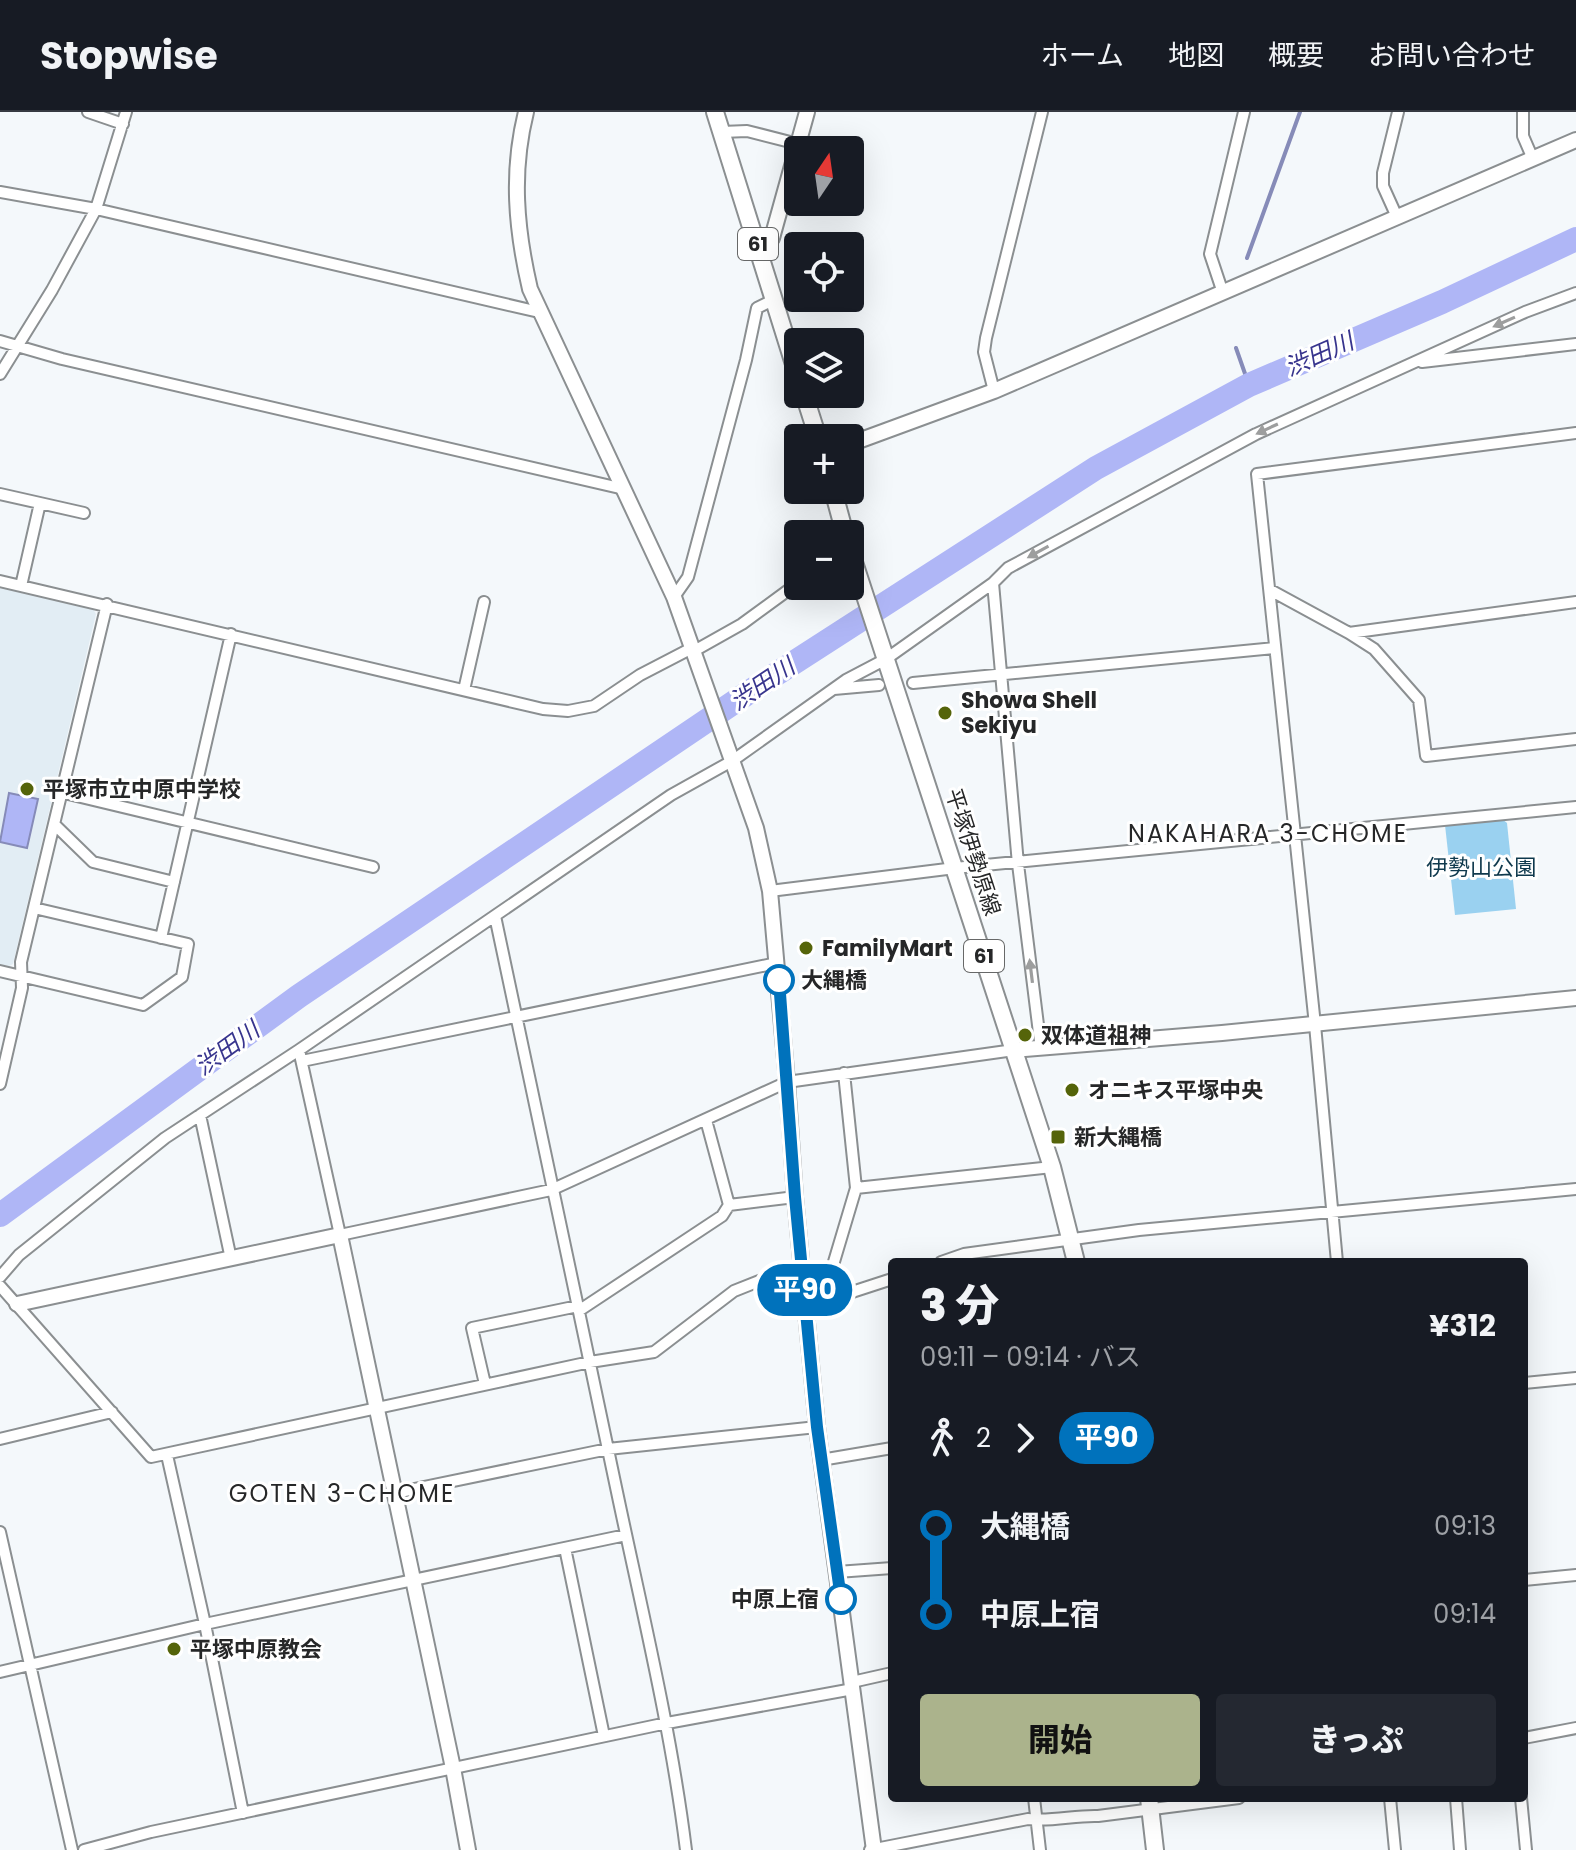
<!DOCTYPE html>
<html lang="ja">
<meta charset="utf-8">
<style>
body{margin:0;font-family:Poppins,"Noto Sans JP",sans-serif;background:#242831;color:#f1f3f6;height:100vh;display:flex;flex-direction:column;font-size:30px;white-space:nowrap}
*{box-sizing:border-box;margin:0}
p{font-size:26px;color:#9ea1a6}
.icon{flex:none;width:44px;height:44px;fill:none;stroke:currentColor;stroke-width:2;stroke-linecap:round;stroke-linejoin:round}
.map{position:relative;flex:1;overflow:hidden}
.panel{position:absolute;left:888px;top:1146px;width:640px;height:544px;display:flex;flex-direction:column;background:#171b24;border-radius:8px;box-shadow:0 8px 32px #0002}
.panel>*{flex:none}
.badge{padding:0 16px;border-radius:26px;font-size:28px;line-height:52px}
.needle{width:52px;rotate:13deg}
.tools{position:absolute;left:784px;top:24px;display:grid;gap:16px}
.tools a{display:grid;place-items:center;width:80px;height:80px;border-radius:8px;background:#171b24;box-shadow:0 8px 32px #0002;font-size:40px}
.map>.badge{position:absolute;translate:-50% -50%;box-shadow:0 0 0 4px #fff}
.legs{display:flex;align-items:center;gap:12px;height:88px;padding:0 32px;font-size:26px}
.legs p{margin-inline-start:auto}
.overview{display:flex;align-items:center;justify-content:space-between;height:136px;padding:0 32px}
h1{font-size:44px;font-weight:800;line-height:60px}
.button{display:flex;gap:16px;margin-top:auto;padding:16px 32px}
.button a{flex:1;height:92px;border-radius:8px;background:#abb38c;color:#111;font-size:32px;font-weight:800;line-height:92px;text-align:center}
.button a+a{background:#242831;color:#f1f3f6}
ul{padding:0 32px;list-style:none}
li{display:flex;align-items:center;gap:28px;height:88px;font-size:30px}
li i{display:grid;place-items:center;width:12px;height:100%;margin:0 10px;background:currentColor}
li i::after{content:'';width:20px;height:20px;margin:-10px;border:6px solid;border-radius:50%;background:#171b24}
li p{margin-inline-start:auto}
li:first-child i{background:linear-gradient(#0000 50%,currentColor 0)}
li:last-child i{background:linear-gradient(currentColor 50%,#0000 0)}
header{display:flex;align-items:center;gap:48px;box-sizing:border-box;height:112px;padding:0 40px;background:#171b24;border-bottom:2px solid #363941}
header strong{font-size:38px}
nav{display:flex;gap:44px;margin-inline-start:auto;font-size:28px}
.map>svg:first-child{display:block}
.built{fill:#e2edf4}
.green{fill:#9ad1f0}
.water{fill:#afb6f6;stroke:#868bb8;stroke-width:2}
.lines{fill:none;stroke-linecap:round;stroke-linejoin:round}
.stream{stroke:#868bb8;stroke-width:4}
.river{stroke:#afb6f6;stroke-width:24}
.street-casing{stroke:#8b8f91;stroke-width:14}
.secondary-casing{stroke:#8b8f91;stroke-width:18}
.primary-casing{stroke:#8b8f91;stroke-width:20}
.street{stroke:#fff;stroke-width:10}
.secondary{stroke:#fff;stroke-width:14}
.primary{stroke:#fff;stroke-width:16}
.oneway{fill:#9d9e9e}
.line-1-casing{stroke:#fff;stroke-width:18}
.line-1{stroke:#0072bc;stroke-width:12}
.poi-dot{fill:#55640a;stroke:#fff;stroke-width:3}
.stop-1-dot{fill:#fff;stroke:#0072bc;stroke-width:4}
.labels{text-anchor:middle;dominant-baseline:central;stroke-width:6;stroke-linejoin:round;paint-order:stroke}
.shield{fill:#fff;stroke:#676868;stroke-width:2}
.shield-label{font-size:20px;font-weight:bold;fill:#262728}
.poi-label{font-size:22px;font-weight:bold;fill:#262728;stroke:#fff;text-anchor:start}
.street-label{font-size:22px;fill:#262728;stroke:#fff}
.park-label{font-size:22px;fill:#0f394d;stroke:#fff}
.stop-label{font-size:22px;font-weight:bold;fill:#262728;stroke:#fff;text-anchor:start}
.water-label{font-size:24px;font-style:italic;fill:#38358e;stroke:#fff}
.neighbourhood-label{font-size:24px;letter-spacing:2px;fill:#262728;stroke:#fff}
</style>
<header>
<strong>Stopwise</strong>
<nav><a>ホーム</a><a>地図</a><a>概要</a><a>お問い合わせ</a></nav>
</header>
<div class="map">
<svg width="1576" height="1738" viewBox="0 0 1576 1738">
<rect width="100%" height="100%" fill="#f4f8fb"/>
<!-- built -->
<path class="built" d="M0,475L93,497L96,502L13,852L9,854L0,852Z"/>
<!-- green -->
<path class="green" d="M1502,707L1507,711L1516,797L1455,803L1445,713Z"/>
<!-- water -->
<path class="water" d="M9,681L38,687L27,736L0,730Z"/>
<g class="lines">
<!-- stream -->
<path class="stream" d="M1247,146L1300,0
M1236,236L1249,273"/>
<!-- river -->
<path class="river" d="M0,1103L299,884L770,566L1096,356L1249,273L1442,190L1576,127"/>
<!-- street casing -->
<g class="street-casing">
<path id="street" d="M88,0L123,12
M1523,0V24L1533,47
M722,20L747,19L798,32
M0,80L96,97L539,200
M1397,105L1383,74V61L1398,0
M1223,181L1210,142L1244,0
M0,229L62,247L624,377
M1422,250L1576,232
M0,262L52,178L96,97L126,0
M994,279L984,240L986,226L1042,0
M0,382L84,401
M0,469L543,597L568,599L594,594L640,563L692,536
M993,471L1018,752L1041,937
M21,474L40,391
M1270,478L1349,521L1576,490
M674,485L688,465L746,248L757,196L773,188
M107,492L54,712L93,750L174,770
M1349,521L1374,537L1419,588L1426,644L1576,627
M694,539L742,512L798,471
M913,571L1274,536
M834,577L879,573
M464,578L484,490
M60,680L373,755
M770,779L955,756L1576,695
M495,804C535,997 577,1188 617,1380C642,1499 671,1617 686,1738
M161,826L231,522
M0,859L143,893L182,865L188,832L34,796
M299,938L340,1123L551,1078L787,970L1014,938
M302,949L777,851
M0,972L22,876L21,850L54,712
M200,1003L231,1147
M856,1076L1052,1055
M729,1093L795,1085
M941,1150L964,1142L1139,1118L1576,1077
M1337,1150L1315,913L1257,362L1576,321
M0,1165L19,1143L165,1026L299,938L671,683L732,649L846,568L886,547L993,471L1008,456L1256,322L1525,200L1576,181
M0,1174L151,1345L590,1250L654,1240L734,1179L802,1152
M822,1190L856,1076L844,961
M806,1195L892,1167
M580,1198L722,1104L729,1093L706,1008
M1524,1271L1576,1266
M485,1272L472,1216L578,1194
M0,1327L112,1300
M821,1348L892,1336
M395,1381L608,1337L817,1315
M0,1420L72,1738
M565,1436L604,1624
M837,1460L892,1456
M1524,1468L1576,1463
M0,1560L205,1512L167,1343
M852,1570L892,1561
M1524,1626L1576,1616
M1034,1686L1040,1738
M1390,1686L1395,1738
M1456,1686L1460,1738
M1521,1686L1526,1738
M243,1701L205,1512L626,1423
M84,1738L151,1720L667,1611L853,1577
M870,1738L1028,1707C1052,1710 1075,1703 1098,1704L1239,1686"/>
</g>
<!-- secondary casing -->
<g class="secondary-casing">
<path id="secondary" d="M526,0C511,60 516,117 530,177L674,485L756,716L770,779L787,970L795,1085L817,1315L874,1738
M760,138L772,126L807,0
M850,332L994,279L1576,28
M1014,938L1222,921L1576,886
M17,1192L340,1123L453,1656L468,1738"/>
</g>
<!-- primary casing -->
<g class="primary-casing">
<path id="primary" d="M715,0L798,265
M804,282L818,326
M833,378L845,422
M850,438L1052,1055L1076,1150
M1149,1686L1155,1738"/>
</g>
<!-- street -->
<use href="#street" class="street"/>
<!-- secondary -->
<use href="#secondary" class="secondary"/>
<!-- primary -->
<use href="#primary" class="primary"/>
</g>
<!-- one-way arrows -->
<defs><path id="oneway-solid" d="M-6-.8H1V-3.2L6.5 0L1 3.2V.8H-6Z" transform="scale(2)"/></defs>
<g class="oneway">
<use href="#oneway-solid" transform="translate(1504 210) rotate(156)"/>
<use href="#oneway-solid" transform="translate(1267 317) rotate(155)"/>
<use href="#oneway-solid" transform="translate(1038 440) rotate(151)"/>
<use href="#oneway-solid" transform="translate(1031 859) rotate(-97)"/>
</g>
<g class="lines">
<!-- line-1 casing -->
<g class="line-1-casing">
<path id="line-1" d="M779,868L795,1085L817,1315L841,1487"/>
</g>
<!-- line-1 -->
<use href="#line-1" class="line-1"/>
</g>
<!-- markers -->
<g class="poi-dot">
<circle cx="945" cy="601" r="8"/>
<circle cx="27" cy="677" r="8"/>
<circle cx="806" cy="836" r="8"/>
<circle cx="1025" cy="923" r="8"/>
<circle cx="1072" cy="978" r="8"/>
<rect x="1050" y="1017" width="16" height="16" rx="4"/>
<circle cx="174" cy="1537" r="8"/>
</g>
<g class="stop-1-dot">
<circle cx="779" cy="868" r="14"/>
<circle cx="841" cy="1487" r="14"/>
</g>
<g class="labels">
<!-- shield labels -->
<g class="shield">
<rect x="738" y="116" width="40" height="32" rx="6"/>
<rect x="964" y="828" width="40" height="32" rx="6"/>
</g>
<g class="shield-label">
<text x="758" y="132">61</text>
<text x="984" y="844">61</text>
</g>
<!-- poi labels -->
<g class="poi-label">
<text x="961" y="588">Showa Shell<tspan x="961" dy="25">Sekiyu</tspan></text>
<text x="43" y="677">平塚市立中原中学校</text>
<text x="822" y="836">FamilyMart</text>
<text x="1041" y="923">双体道祖神</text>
<text x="1088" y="978">オニキス平塚中央</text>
<text x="1074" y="1025">新大縄橋</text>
<text x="190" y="1537">平塚中原教会</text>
</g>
<!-- street labels -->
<g class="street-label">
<text transform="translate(973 740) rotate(72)">平塚伊勢原線</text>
</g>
<!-- park labels -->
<g class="park-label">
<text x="1481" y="755">伊勢山公園</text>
</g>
<!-- stop labels -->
<g class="stop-label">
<text x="801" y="868">大縄橋</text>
<text x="819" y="1487" text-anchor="end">中原上宿</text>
</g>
<!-- water labels -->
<g class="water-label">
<text transform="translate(1319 242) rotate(-24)">渋田川</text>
<text transform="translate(762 572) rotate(-34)">渋田川</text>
<text transform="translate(227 936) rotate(-36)">渋田川</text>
</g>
<!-- neighbourhood labels -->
<g class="neighbourhood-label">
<text x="1268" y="721">NAKAHARA 3-CHOME</text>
<text x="342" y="1381">GOTEN 3-CHOME</text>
</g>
</g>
</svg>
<div class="tools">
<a><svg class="needle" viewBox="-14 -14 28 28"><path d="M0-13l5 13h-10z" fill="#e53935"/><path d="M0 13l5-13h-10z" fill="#9ea1a6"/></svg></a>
<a><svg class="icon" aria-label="locate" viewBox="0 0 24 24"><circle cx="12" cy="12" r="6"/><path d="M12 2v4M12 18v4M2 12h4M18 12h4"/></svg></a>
<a><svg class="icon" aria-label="layers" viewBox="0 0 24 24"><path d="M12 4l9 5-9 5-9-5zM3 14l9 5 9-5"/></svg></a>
<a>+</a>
<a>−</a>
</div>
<b class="badge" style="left:805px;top:1178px;background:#0072bc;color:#fff">平90</b>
<section class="panel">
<div class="overview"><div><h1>3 分</h1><p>09:11 – 09:14 · バス</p></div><b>¥312</b></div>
<div class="legs"><svg class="icon" aria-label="walk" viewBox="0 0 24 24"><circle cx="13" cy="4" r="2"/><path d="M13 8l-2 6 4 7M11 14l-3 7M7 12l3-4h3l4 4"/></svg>2<svg class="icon" aria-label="forward" viewBox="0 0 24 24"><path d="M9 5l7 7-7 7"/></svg><b class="badge" style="background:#0072bc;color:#fff">平90</b></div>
<ul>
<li><i style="color:#0072bc"></i><b>大縄橋</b><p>09:13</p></li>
<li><i style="color:#0072bc"></i><b>中原上宿</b><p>09:14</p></li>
</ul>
<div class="button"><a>開始</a><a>きっぷ</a></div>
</section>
</div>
